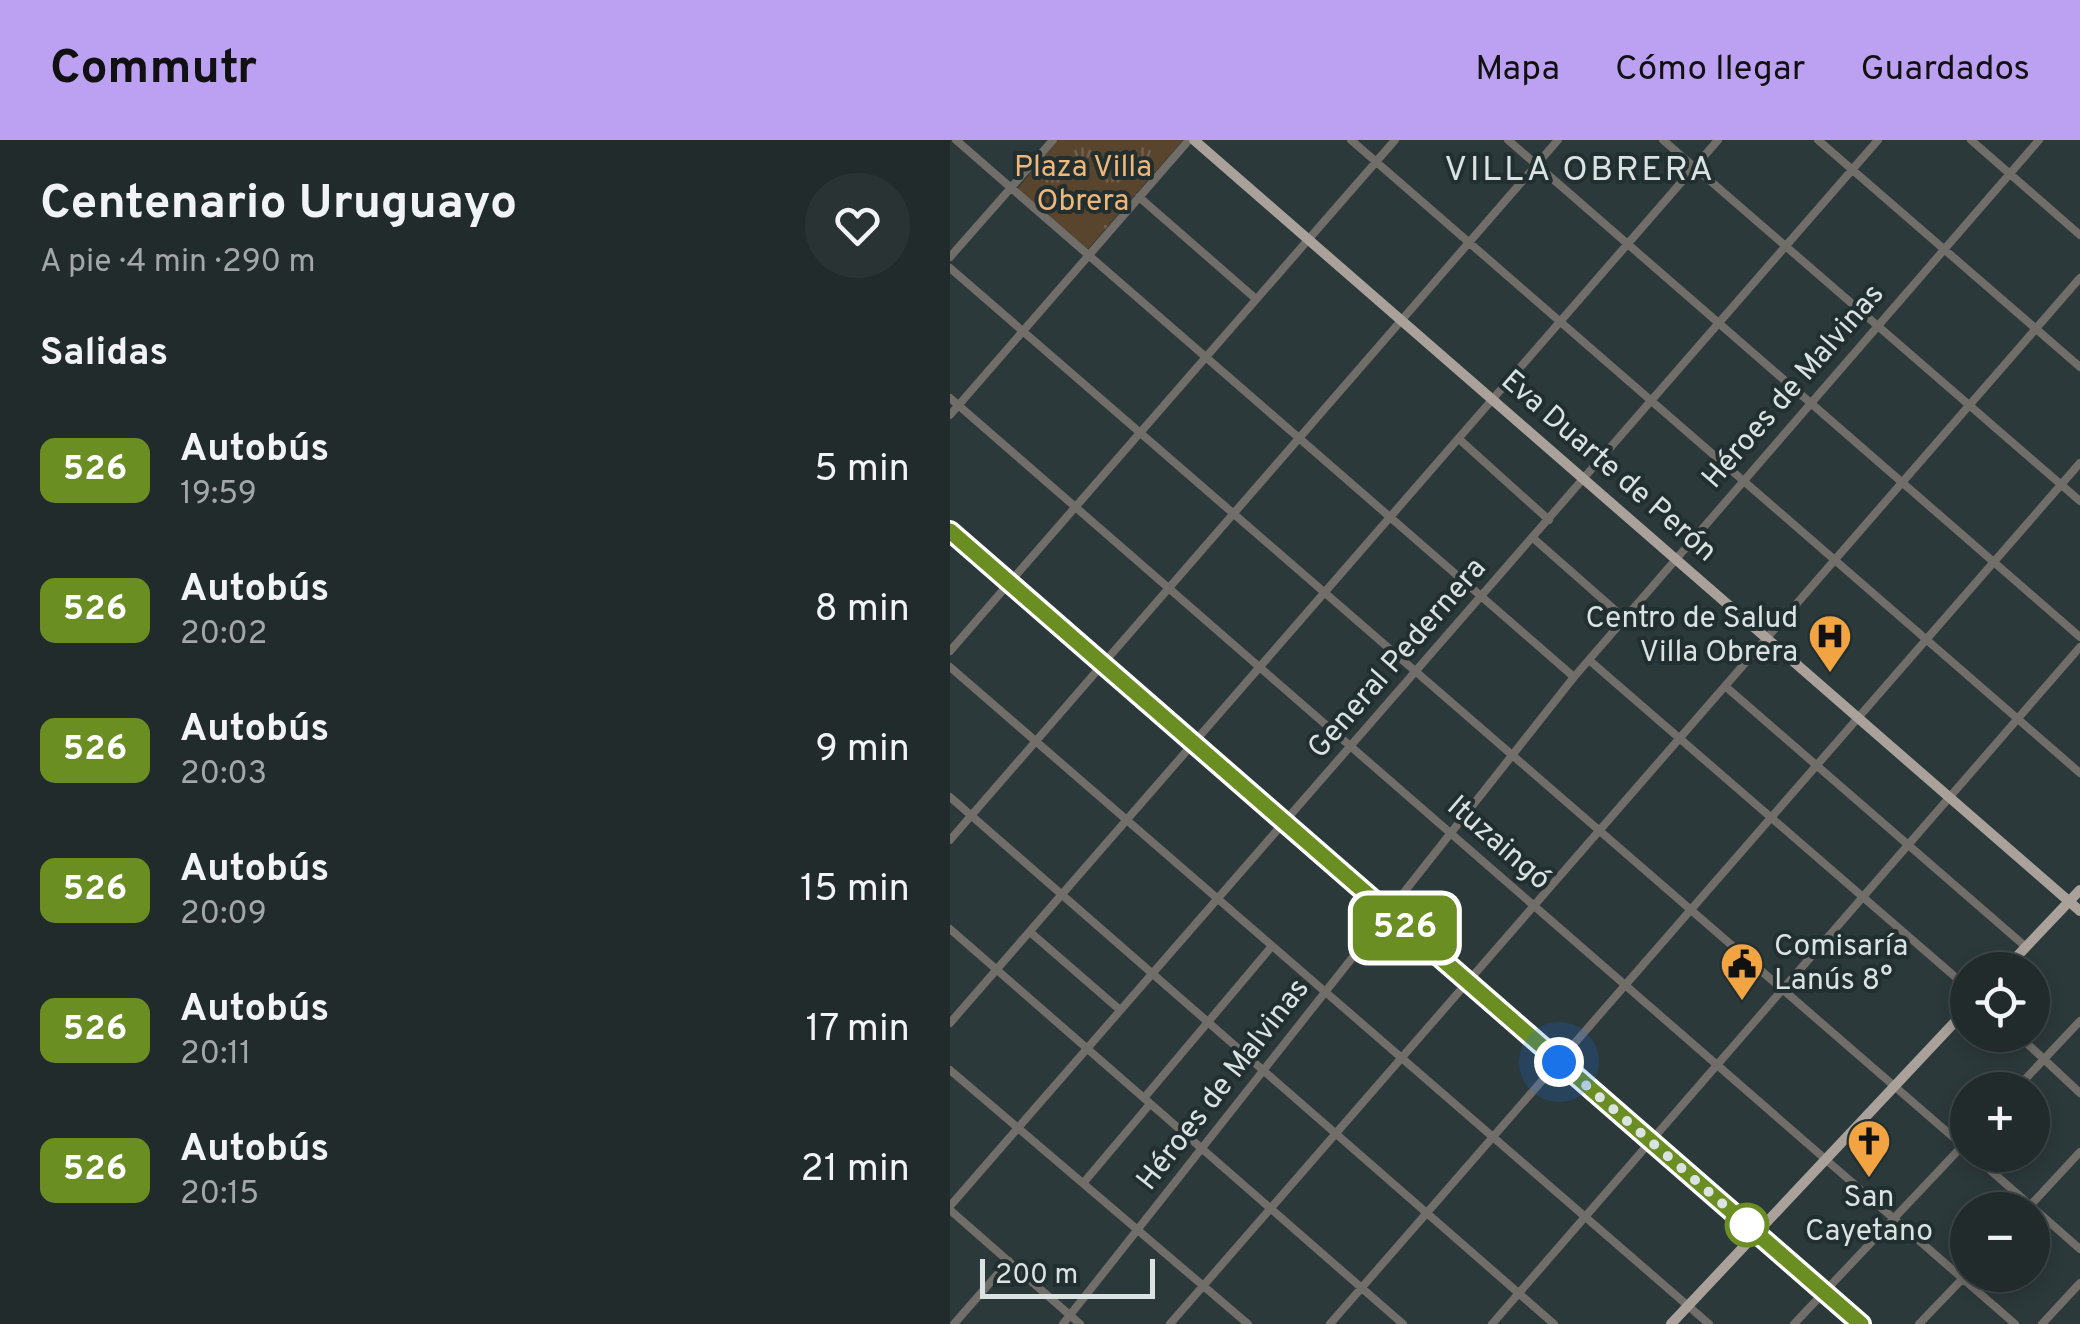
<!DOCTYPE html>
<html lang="es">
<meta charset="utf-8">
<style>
body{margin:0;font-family:Overpass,sans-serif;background:#293334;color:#f1f3f6;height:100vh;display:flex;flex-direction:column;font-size:38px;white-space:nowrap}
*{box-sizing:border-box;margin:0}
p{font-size:32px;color:#a2a7a9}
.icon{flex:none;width:55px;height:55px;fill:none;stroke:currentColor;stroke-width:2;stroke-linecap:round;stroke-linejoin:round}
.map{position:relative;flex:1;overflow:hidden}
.sheet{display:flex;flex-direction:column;background:#212b2c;width:950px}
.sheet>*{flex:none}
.badge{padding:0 20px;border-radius:15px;font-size:35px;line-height:65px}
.controls{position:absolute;left:1000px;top:812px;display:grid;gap:20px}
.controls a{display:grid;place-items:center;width:100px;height:100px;border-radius:50%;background:#212b2c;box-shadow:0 5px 15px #0003,0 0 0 2px #3e4748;font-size:50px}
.scale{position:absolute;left:30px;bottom:25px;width:175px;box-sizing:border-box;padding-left:10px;border:5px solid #dae2e2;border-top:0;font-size:28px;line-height:35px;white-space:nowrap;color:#dae2e2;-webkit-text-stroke:8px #222f30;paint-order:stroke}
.you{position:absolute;width:50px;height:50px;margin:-25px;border:8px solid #fff;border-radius:50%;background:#1a73e8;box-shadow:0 0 0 15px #1a73e833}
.map>.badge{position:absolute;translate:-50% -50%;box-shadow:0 0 0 5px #fff}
h2{padding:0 40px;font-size:38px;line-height:90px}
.round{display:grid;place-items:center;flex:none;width:105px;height:105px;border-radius:52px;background:#293334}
.summary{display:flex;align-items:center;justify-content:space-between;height:170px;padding:0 40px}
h1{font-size:48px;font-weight:700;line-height:75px}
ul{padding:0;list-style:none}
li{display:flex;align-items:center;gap:30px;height:140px;padding:0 40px}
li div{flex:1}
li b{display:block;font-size:38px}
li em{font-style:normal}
li .badge{min-width:110px;font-weight:700;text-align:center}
header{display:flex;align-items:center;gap:60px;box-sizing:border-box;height:140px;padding:0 50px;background:#bca0f2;color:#111}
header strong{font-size:48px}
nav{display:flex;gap:55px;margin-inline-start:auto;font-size:35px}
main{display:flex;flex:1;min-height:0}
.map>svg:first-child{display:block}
.park{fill:url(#park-tufts)}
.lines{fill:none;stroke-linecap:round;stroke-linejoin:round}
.minor{stroke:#716d69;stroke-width:8}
.major{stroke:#aaa29a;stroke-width:10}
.line-casing{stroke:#fff;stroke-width:22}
.line{stroke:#6b8e23;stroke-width:15}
.walk{stroke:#dae2e2;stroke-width:10;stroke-dasharray:0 18}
.stop-dot{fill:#fff;stroke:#6b8e23;stroke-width:5}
.labels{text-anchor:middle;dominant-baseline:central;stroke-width:8;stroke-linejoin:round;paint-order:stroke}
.park-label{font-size:30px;fill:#efb779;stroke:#222f30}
.street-label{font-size:30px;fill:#dae2e2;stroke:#222f30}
.poi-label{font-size:30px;fill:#dae2e2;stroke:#222f30;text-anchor:end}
.quarter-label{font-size:35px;letter-spacing:2.5px;fill:#dae2e2;stroke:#222f30}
</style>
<header>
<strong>Commutr</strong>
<nav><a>Mapa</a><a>Cómo llegar</a><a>Guardados</a></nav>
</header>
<main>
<section class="sheet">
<div class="summary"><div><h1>Centenario Uruguayo</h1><p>A pie · 4 min · 290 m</p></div><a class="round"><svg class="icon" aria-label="heart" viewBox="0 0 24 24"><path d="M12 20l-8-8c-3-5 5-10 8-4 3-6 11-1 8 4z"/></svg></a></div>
<h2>Salidas</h2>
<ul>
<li><span class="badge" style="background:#6b8e23;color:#fff">526</span><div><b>Autobús</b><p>19:59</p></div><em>5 min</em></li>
<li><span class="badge" style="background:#6b8e23;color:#fff">526</span><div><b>Autobús</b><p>20:02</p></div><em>8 min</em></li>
<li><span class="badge" style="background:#6b8e23;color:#fff">526</span><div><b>Autobús</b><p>20:03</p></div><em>9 min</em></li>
<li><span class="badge" style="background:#6b8e23;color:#fff">526</span><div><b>Autobús</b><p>20:09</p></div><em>15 min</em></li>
<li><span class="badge" style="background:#6b8e23;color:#fff">526</span><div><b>Autobús</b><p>20:11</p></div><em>17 min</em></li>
<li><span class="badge" style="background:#6b8e23;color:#fff">526</span><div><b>Autobús</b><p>20:15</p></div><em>21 min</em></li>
</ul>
</section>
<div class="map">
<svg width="1130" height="1184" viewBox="0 0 1130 1184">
<defs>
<pattern id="park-tufts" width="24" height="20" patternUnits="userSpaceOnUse" patternTransform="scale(2.5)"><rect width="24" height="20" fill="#59442d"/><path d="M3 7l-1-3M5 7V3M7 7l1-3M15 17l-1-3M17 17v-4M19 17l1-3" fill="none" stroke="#705f4b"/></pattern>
</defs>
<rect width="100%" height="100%" fill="#2c393b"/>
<!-- park -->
<path class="park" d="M108,0H233L138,109L67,49Z"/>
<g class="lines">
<!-- minor -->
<path class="minor" d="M6,0L624,537
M401,0L1130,633
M558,0L1130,497
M713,0L1130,361
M868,0L1130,227
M1021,0L1130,95
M189,57L306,159
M0,117L103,0
M0,128L1018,1010
M0,258L1065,1184
M0,275L239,0
M509,299L599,380
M0,391L911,1184
M583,398L674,478
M0,511L445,0
M639,520L1018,848
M0,527L759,1184
M775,546L1076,807
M0,657L604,1184
M0,700L608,0
M0,789L453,1184
M80,792L170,870
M0,883L768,0
M1068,895L1130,953
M0,930L298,1184
M1065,950L1130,881
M194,958L322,806
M1023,1015L1130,1109
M135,1041L200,964
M0,1066L928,0
M0,1070L130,1184
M1076,1070L1130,1012
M4,1184L59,1121
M113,1184L624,537L1089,0
M220,1184L1130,138
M380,1184L1130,323
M542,1184L1130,507
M844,1184L1018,1000
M969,1184L1018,1133
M1092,1184L1130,1143"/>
<!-- major -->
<path class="major" d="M244,0L1130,771
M1054,830L1130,750
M721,1184L1018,868"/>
</g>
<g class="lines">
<!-- line casing -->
<g class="line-casing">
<path id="line" d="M0,391L911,1184"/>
</g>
<!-- line -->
<use href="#line" class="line"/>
<!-- walk -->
<path class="walk" d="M609,922L797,1085"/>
</g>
<!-- icons -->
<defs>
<g id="hospital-pin" transform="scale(2.25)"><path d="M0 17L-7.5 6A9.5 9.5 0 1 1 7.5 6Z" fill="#f3a442" stroke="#222f30"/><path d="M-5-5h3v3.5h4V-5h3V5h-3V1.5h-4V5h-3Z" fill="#111"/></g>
<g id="civic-pin" transform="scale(2.25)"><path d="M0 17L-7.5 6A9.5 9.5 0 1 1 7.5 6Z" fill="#f3a442" stroke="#222f30"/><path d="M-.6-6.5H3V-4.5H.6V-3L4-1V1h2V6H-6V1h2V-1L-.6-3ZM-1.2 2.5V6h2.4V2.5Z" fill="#111"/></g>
<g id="church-pin" transform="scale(2.25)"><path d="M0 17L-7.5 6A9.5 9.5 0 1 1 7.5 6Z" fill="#f3a442" stroke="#222f30"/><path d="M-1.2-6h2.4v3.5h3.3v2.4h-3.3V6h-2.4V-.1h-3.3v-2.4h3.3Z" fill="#111"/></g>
</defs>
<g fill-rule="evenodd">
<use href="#hospital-pin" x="880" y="496"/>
<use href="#civic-pin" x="792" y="824"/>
<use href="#church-pin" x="919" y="1001"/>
</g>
<!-- markers -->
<circle class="stop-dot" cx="797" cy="1085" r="20"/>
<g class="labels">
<!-- park labels -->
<g class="park-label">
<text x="133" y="28">Plaza Villa<tspan x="133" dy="34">Obrera</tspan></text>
</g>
<!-- street labels -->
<g class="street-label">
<text transform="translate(844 247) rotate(-49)">Héroes de Malvinas</text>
<text transform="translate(658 327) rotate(41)">Eva Duarte de Perón</text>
<text transform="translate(448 519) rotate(-49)">General Pedernera</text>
<text transform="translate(548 704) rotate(41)">Ituzaingó</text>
<text transform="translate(274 945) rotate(-52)">Héroes de Malvinas</text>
</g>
<!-- poi labels -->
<g class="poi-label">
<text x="848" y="479">Centro de Salud<tspan x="848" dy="34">Villa Obrera</tspan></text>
<text x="824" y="807" text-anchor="start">Comisaría<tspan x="824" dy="34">Lanús 8°</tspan></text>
<text x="919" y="1058" text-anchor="middle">San<tspan x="919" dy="34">Cayetano</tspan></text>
</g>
<!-- quarter labels -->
<g class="quarter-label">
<text x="630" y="31">VILLA OBRERA</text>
</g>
</g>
</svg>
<div class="controls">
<a><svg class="icon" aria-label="locate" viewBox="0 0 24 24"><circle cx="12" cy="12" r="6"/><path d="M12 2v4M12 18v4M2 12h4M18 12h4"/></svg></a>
<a>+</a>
<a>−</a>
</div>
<div class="scale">200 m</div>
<div class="you" style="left:609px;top:922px"></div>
<b class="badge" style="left:455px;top:788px;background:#6b8e23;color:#fff">526</b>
</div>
</main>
